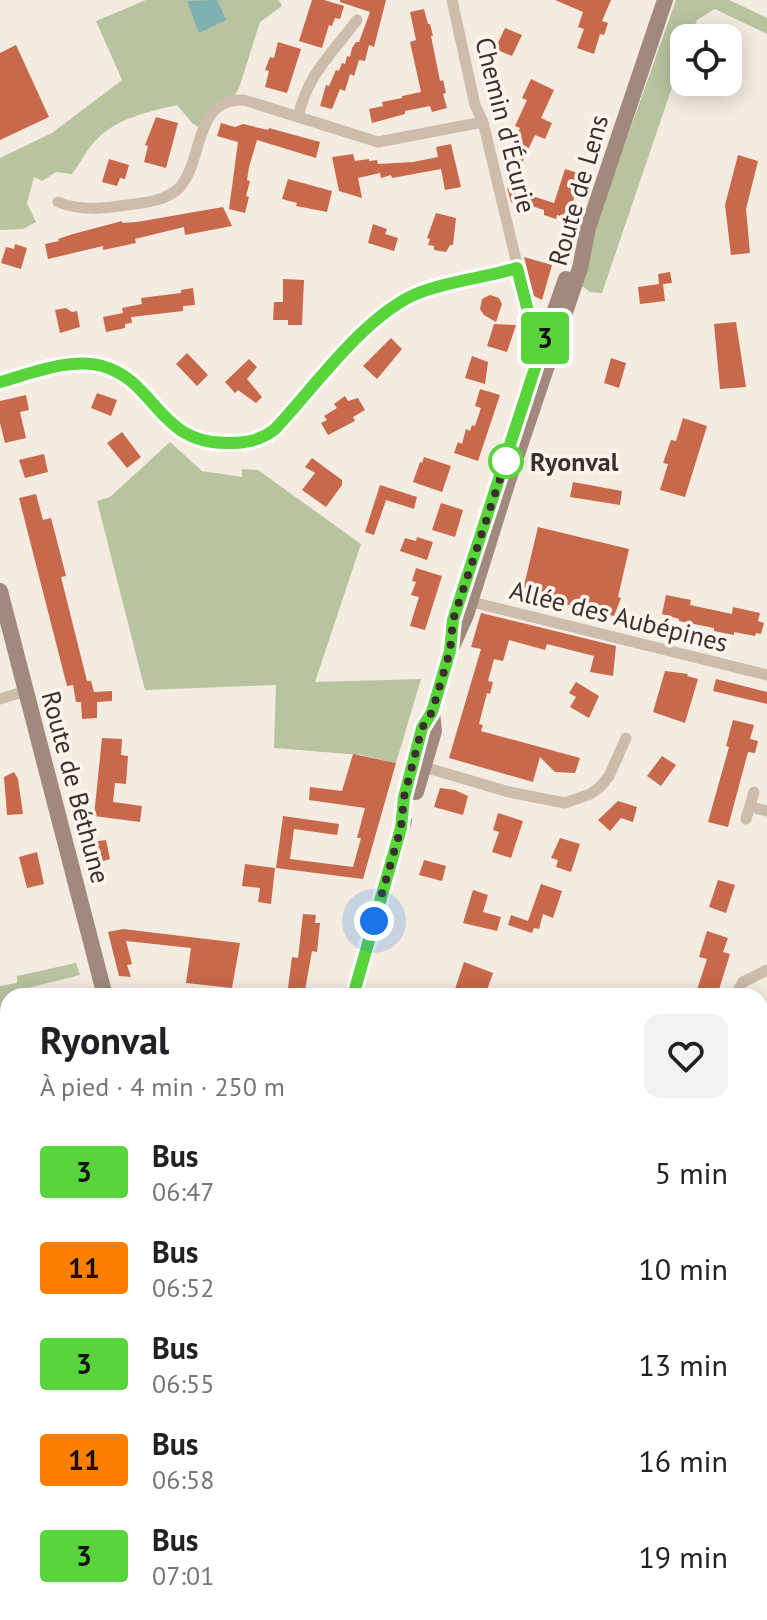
<!DOCTYPE html>
<html lang="fr">
<meta charset="utf-8">
<style>
body{margin:0;font-family:"PT Sans",sans-serif;background:#f2f2f2;color:#202124;height:100vh;display:flex;flex-direction:column;font-size:30px;white-space:nowrap}
*{box-sizing:border-box;margin:0}
p{font-size:26px;color:#757577}
.icon{flex:none;width:44px;height:44px;fill:none;stroke:currentColor;stroke-width:2;stroke-linecap:round;stroke-linejoin:round}
.map{position:relative;flex:1;overflow:hidden}
.drawer{position:absolute;left:0px;top:988px;width:768px;height:632px;display:flex;flex-direction:column;background:#fff;border-radius:24px 24px 0 0;box-shadow:0 4px 20px #0003}
.drawer>*{flex:none}
.badge{padding:0 16px;border-radius:6px;font-size:28px;line-height:52px}
.controls{position:absolute;left:670px;top:24px;display:grid;gap:16px}
.controls a{display:grid;place-items:center;width:72px;height:72px;border-radius:16px;background:#fff;box-shadow:0 4px 20px #0003;font-size:40px}
.you{position:absolute;width:40px;height:40px;margin:-20px;border:6px solid #fff;border-radius:50%;background:#1a73e8;box-shadow:0 0 0 12px #1a73e833}
.map>.badge{position:absolute;translate:-50% -50%;box-shadow:0 0 0 4px #fff}
.round{display:grid;place-items:center;flex:none;width:84px;height:84px;border-radius:16px;background:#f2f2f2}
.summary{display:flex;align-items:center;justify-content:space-between;height:136px;padding:0 40px}
h1{font-size:38px;font-weight:700;line-height:60px}
ul{padding:0;list-style:none}
li{display:flex;align-items:center;gap:24px;height:96px;padding:0 40px}
li div{flex:1}
li b{display:block;font-size:30px}
li em{font-style:normal}
li .badge{min-width:88px;font-weight:700;text-align:center}
.map>svg:first-child{display:block}
.green{fill:#b8c4a0}
.water{fill:#7fb0b2}
.building{fill:#c8694b}
.lines{fill:none;stroke-linecap:round;stroke-linejoin:round}
.street{stroke:#cdbbac;stroke-width:11}
.secondary{stroke:#a18a7d;stroke-width:16}
.line-casing{stroke:#fff;stroke-width:18}
.line{stroke:#57d53b;stroke-width:12}
.walk{stroke:#3b302b;stroke-width:8;stroke-dasharray:0 14.4}
.stop-dot{fill:#fff;stroke:#57d53b;stroke-width:4}
.labels{text-anchor:middle;dominant-baseline:central;stroke-width:7;stroke-linejoin:round;paint-order:stroke}
.street-label{font-size:26px;fill:#3b302b;stroke:#fbf5ee}
.stop-label{font-size:26px;font-weight:bold;fill:#3b302b;stroke:#fbf5ee;text-anchor:start}
</style>
<div class="map">
<svg width="767" height="1620" viewBox="0 0 767 1620">
<rect width="100%" height="100%" fill="#f4ebe1"/>
<!-- green -->
<path class="green" d="M146,0H279L282,6L260,22L239,88L233,99L202,129L192,123L177,105C151,111 119,118 99,137C88,147 81,162 72,174L56,172L42,181L34,177L27,203L36,222L23,229L0,230V158L52,133L122,80L96,21Z
M676,0H729L767,18V34L715,9L697,20L689,38H684V52L602,293L590,292L582,286L592,237Z
M170,442L202,471L242,477V469L258,470L361,544L315,682L421,679L396,763L361,755L274,748L276,685L145,690L97,501L110,497Z
M76,963L80,975L16,991V996H8V1348L3,1347L7,1314L0,1312V986L17,983V976Z"/>
<!-- water -->
<path class="water" d="M217,0L226,20L199,33L187,1Z"/>
<!-- building -->
<path class="building" d="M312,0H324L344,6L340,19L335,18L332,26L329,25L322,48L299,41Z
M340,0H386L374,47L369,45L365,61L359,60L354,76L350,74L345,91L340,89L332,109L320,106L326,85L329,86L336,70L339,71L342,63L345,64L347,56L350,57L352,48L356,42H359L370,12L340,2Z
M555,0H611L602,21L608,23L604,35L600,34L594,54L577,48L584,29L578,27L583,12Z
M424,9L428,24H430L433,36H431L440,81L443,80L446,93L443,94L447,108L432,112L430,106L405,111V114L372,123L369,109L383,106L382,102L402,98V96L421,92L410,42L416,40L410,12Z
M505,28L522,35L512,56L495,49Z
M278,42L301,49L287,93L265,87L269,71L265,70L270,57L274,58Z
M16,45L49,117L0,140V53Z
M531,79L554,90L541,118L552,123L545,139L535,135L520,167L505,161L520,128L515,126L527,100L522,98Z
M156,117L178,123L166,168L144,162L148,146L145,145Z
M221,123L235,127L243,124L268,130L269,128L320,142L316,158L257,140L249,167L247,180L250,181L246,196L249,197L245,213L229,209L238,142L217,136Z
M451,144L461,187L445,190L441,169L392,178L391,175L381,178L380,173L358,178L362,198L339,191L332,157L353,154L355,161L369,159V161L377,160L378,164L413,162L438,157L436,147Z
M738,155L758,161L746,209L750,253L731,255L725,205Z
M109,159L129,165L125,179L120,178L117,186L102,182Z
M565,169L581,174L568,218L557,215L556,219L544,215V210L519,202L518,204L511,202L507,188L554,203Z
M288,179L332,191L327,212L296,206L297,203L282,199Z
M223,207L232,226L185,235L184,227L135,239L136,243L103,250V246L48,259L45,244L59,241L58,239L73,234L122,221V223L137,222Z
M436,213L456,218L453,245H450L446,252L434,250V246L428,245L430,239L427,238Z
M373,224L387,229L385,234L398,238L394,251L368,243Z
M15,244L27,248L21,269L1,263L6,247L14,249Z
M524,257L552,265L542,300L534,296Z
M670,272L672,283L663,284L665,301L640,304L638,287L659,284L658,274Z
M283,279L304,280L302,325H288V320H273L274,302H283Z
M193,288L195,305L183,306V311L131,317L132,323L125,324V328L106,332L103,317L123,313L122,308L142,304L141,298L181,293V290Z
M490,295L499,298L502,304L496,322L484,315L480,309L482,299Z
M66,308L72,312L77,311L80,327L60,333L55,310Z
M736,322L746,387L720,389L714,324Z
M494,324L516,325L507,352L487,346Z
M391,338L402,349L377,379L363,366Z
M187,353L208,375L197,386L176,364Z
M472,356L488,362L485,384L465,378Z
M611,358L626,363L619,388L604,383Z
M249,359L257,367L247,379L262,397L256,403L238,390L235,393L225,382Z
M480,389L500,395L478,461L454,453L458,442L462,444L466,429L470,431L472,425L475,426L481,408L475,406Z
M97,393L117,400L111,416L91,408Z
M26,395L29,410L20,412L26,438L5,443L0,423V401Z
M345,396L348,401L358,398L365,410L353,417L355,421L328,435L321,423L327,420L324,416L337,408L334,404Z
M683,418L707,426L685,497L660,490L668,464L663,463L671,440L676,441Z
M122,432L141,457L127,468L107,443Z
M44,454L48,472L25,478L19,460Z
M424,457L451,466L442,492L413,482L420,462L422,463Z
M312,458L342,480V485L326,507L302,490L315,473L305,467Z
M573,482L622,491L620,505L570,497Z
M380,485L417,497L414,509L386,500L374,535L365,532Z
M36,494L43,520L51,518L57,541L66,576L61,577L87,681H91L94,692L112,691V701L97,702V718L82,719L81,702H76L73,685L67,686L19,498Z
M441,503L463,510L455,537L432,530Z
M538,527L629,549L618,597L621,598L614,616L522,594Z
M417,537L433,542L427,560L400,551L405,538L416,541Z
M416,568L442,576L425,630L410,626L419,597L411,595L416,582L412,581Z
M666,595L691,600L690,605L732,614L733,607L760,613L758,621L764,623L761,634L756,633L755,636L734,632V635L714,631V628L679,621V619L662,614Z
M481,613L616,646L613,676L590,672L594,656L547,644L545,650L509,640L503,661L494,659L488,681L493,682L490,694L487,693L479,724L483,725L481,731L580,758L575,773L555,772L540,757L533,782L449,758L481,649L471,647Z
M665,671L688,674L687,676L698,679L685,723L653,712Z
M716,679L767,692V704L713,691Z
M576,682L599,696L589,718L570,707L576,697L569,693Z
M733,720L754,725L750,739L758,741L755,753L748,752L728,827L708,822L729,747L726,746Z
M102,738L122,739L121,755L128,756L126,784L115,783L113,802L142,806L140,822L94,816Z
M353,754L396,763L363,879L276,868L283,816L339,824L337,835L294,829L290,859L353,867L361,838H357L365,808L309,800L310,787L342,791Z
M662,756L676,765L661,786L647,776Z
M14,772L18,779L23,814L7,815L4,777Z
M440,788L455,790L468,796L463,815L434,807Z
M618,801L637,807L633,822L621,818L610,831L598,820Z
M498,813L523,821L511,858L492,852L499,832L493,830Z
M560,838L580,844L571,872L556,867L558,860L551,858Z
M106,840L110,859L94,864L89,848L92,842Z
M37,852L44,884L27,888L19,857Z
M424,860L446,866L442,881L419,875Z
M245,864L275,868L271,904L258,902L260,888L242,886Z
M718,880L735,885L726,913L709,907Z
M541,884L562,891L553,918L543,914L539,929L534,928L532,933L508,925L511,915L528,921Z
M473,890L488,895L483,912L501,917L497,931L463,923Z
M303,914L316,915L315,923H320L317,952L312,951L304,996H287L292,957L298,958Z
M123,929L240,943L232,988L186,983L191,948L126,941L132,964L127,965L131,977L119,976L108,932Z
M707,931L728,938L723,952L730,954L717,996H695L707,959L699,957Z
M464,962L493,973L485,996H467L454,992Z"/>
<g class="lines">
<!-- street -->
<path class="street" d="M452,0L475,105L483,122L532,327L551,339
M298,117C308,73 331,55 357,20
M58,202C81,211 102,209 126,205C143,203 166,201 179,188C204,162 193,97 244,100L378,142L483,122
M0,382C30,374 71,357 102,366C157,381 157,444 228,443C246,443 259,441 274,430L354,340L389,309L417,293L517,268
M460,599L767,675
M0,699L26,691
M417,765L509,792L565,803L590,794L600,787L609,776L626,738
M750,807L767,811
M746,819L754,792
M735,996L743,982L767,970
M760,1118L767,1120
M760,1268L767,1271
M760,1353L767,1328
M760,1369L767,1370
M760,1497L767,1499"/>
<!-- secondary -->
<path class="secondary" d="M534,370L566,279
M0,591L105,996
M416,792L434,731L432,712
M401,828L404,797L422,728L432,712L450,651L466,615L507,484L580,268L588,228L665,0
M353,996L404,821
M218,1612L220,1620
M172,1620L174,1612"/>
</g>
<g class="lines">
<!-- line casing -->
<g class="line-casing">
<path id="line" d="M0,382C30,374 71,357 102,366C157,381 157,444 228,443C246,443 259,441 274,430C314,388 363,317 416,294C446,281 485,278 517,268L532,327L545,337L453,620L450,651L432,712L422,728L404,797L401,828L353,996"/>
</g>
<!-- line -->
<use href="#line" class="line"/>
<!-- walk -->
<path class="walk" d="M374,921L401,828L404,797L422,728L432,712L450,651L453,620L506,461"/>
</g>
<!-- markers -->
<circle class="stop-dot" cx="506" cy="461" r="16"/>
<g class="labels">
<!-- street labels -->
<g class="street-label">
<text transform="translate(506 125) rotate(76)">Chemin d'Écurie</text>
<text transform="translate(578 190) rotate(-74)">Route de Lens</text>
<text transform="translate(619 616) rotate(14)">Allée des Aubépines</text>
<text transform="translate(76 787) rotate(75)">Route de Béthune</text>
</g>
<!-- stop labels -->
<g class="stop-label">
<text x="530" y="461">Ryonval</text>
</g>
</g>
</svg>
<div class="controls">
<a><svg class="icon" aria-label="locate" viewBox="0 0 24 24"><circle cx="12" cy="12" r="6"/><path d="M12 2v4M12 18v4M2 12h4M18 12h4"/></svg></a>
</div>
<div class="you" style="left:374px;top:921px"></div>
<b class="badge" style="left:545px;top:338px;background:#57d53b;color:#111">3</b>
<section class="drawer">
<div class="summary"><div><h1>Ryonval</h1><p>À pied · 4 min · 250 m</p></div><a class="round"><svg class="icon" aria-label="heart" viewBox="0 0 24 24"><path d="M12 20l-8-8c-3-5 5-10 8-4 3-6 11-1 8 4z"/></svg></a></div>
<ul>
<li><span class="badge" style="background:#57d53b;color:#111">3</span><div><b>Bus</b><p>06:47</p></div><em>5 min</em></li>
<li><span class="badge" style="background:#fe7f00;color:#111">11</span><div><b>Bus</b><p>06:52</p></div><em>10 min</em></li>
<li><span class="badge" style="background:#57d53b;color:#111">3</span><div><b>Bus</b><p>06:55</p></div><em>13 min</em></li>
<li><span class="badge" style="background:#fe7f00;color:#111">11</span><div><b>Bus</b><p>06:58</p></div><em>16 min</em></li>
<li><span class="badge" style="background:#57d53b;color:#111">3</span><div><b>Bus</b><p>07:01</p></div><em>19 min</em></li>
</ul>
</section>
</div>
